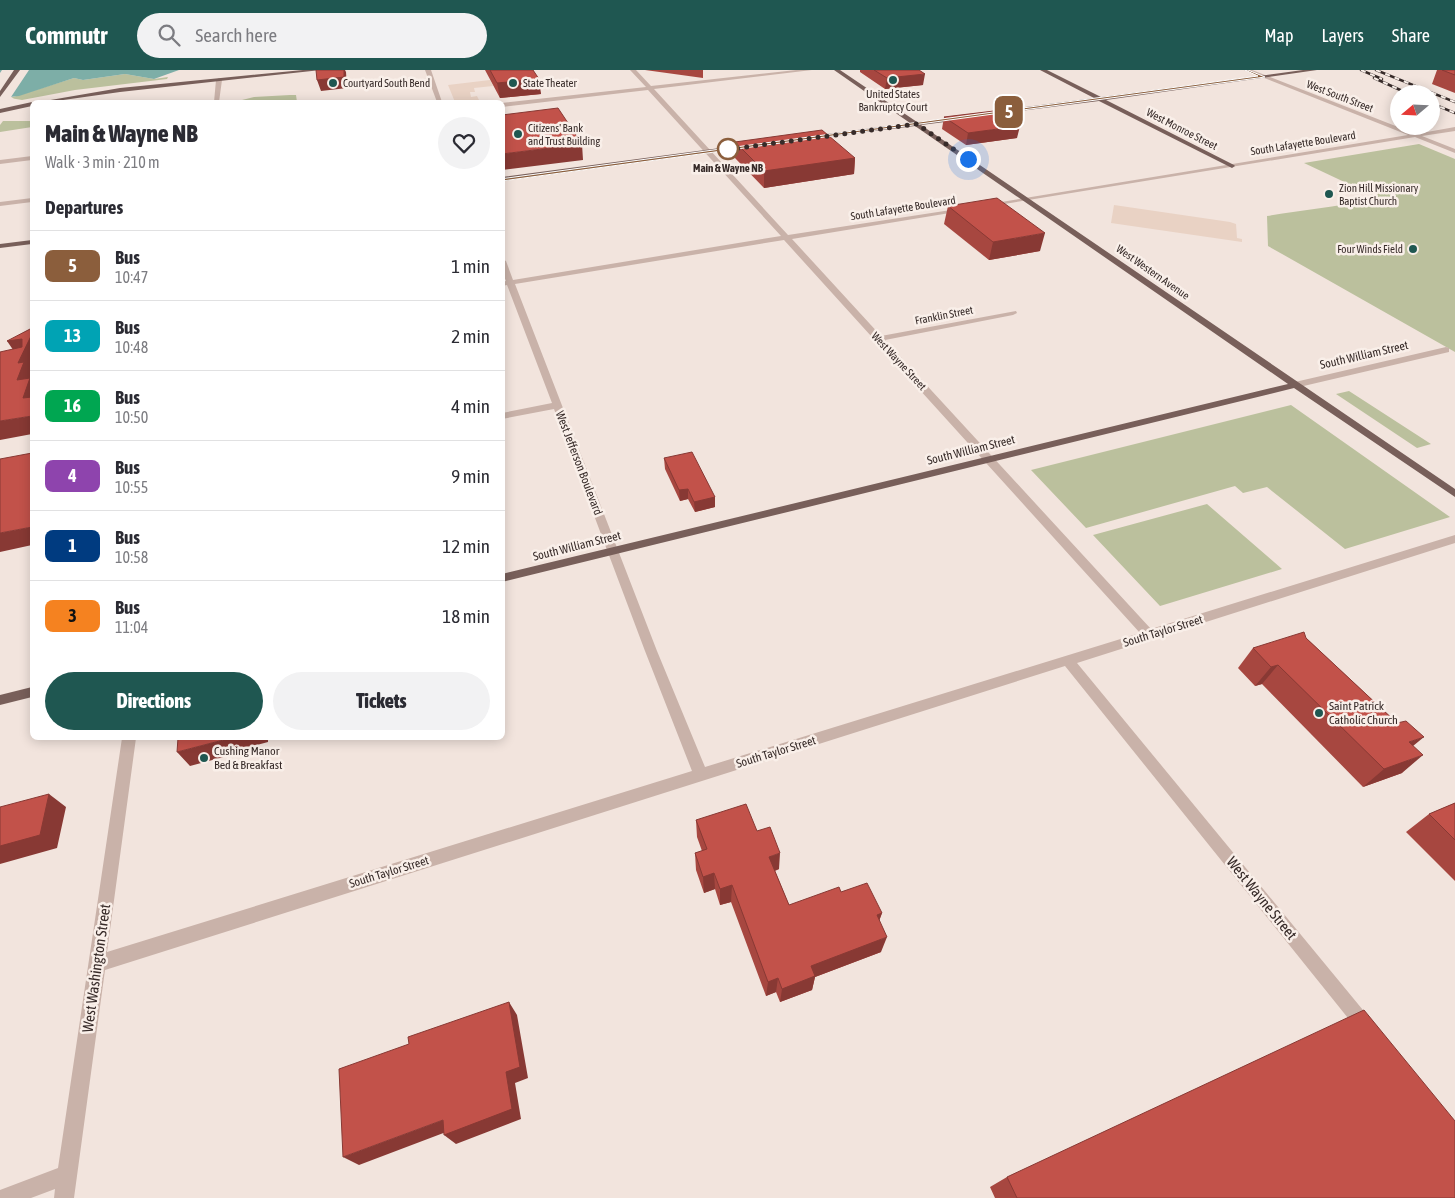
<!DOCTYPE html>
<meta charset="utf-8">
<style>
body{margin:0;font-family:"Asap Condensed",sans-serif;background:#f2f2f3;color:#2b2b33;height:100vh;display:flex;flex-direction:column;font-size:19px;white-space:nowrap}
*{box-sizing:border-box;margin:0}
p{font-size:16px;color:#7c7c81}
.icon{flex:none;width:28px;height:28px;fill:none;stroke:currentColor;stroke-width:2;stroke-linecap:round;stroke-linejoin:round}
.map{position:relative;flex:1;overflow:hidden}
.panel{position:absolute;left:30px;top:30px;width:475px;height:640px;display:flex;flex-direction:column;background:#fff;border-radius:8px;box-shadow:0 2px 12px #0003}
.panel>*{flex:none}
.badge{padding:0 10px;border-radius:8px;font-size:18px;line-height:32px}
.needle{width:32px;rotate:251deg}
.controls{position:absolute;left:1390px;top:15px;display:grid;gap:10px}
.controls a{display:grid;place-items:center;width:50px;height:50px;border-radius:50%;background:#fff;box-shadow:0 2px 12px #0003;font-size:25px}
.you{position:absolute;width:25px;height:25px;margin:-12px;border:4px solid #fff;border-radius:50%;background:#1a73e8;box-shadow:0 0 0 8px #1a73e833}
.map>.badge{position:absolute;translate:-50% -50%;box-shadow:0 0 0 2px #fff}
h2{padding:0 15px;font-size:19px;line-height:45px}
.round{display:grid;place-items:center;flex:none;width:52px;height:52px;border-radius:26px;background:#f2f2f3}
.head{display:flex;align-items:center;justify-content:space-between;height:85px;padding:0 15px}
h1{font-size:24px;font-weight:800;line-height:38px}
.action{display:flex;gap:10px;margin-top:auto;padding:10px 15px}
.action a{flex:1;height:58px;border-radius:30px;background:#1f5751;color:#fff;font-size:20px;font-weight:800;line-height:58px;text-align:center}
.action a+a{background:#f2f2f3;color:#2b2b33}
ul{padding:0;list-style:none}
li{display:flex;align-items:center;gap:15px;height:70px;padding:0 15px;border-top:1px solid #e1e1e2}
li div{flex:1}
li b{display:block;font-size:19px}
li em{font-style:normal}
li .badge{min-width:55px;font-weight:700;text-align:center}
header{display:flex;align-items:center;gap:30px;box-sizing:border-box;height:70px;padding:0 25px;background:#1f5751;color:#fff}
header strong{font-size:24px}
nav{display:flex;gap:28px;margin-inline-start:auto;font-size:18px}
.search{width:350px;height:45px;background:#f2f2f3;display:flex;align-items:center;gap:12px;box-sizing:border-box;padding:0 18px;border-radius:28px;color:#7c7c81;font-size:19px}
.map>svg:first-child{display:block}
.green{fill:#bbc09d}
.plaza{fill:#e9d2c4}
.water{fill:#7daea7}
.pier{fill:#f2e4dd}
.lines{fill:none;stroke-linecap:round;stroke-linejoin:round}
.minor{fill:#c9b2a9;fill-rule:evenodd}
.major{fill:#785f5a;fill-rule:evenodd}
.rail-casing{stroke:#372b29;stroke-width:2.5}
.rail{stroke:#f9efe9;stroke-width:2;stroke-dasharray:5;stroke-linecap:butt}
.wall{fill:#a74740}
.shaded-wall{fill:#883934}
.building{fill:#c2524a;stroke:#883934}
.line{fill:#8b5e3c;stroke:#fff}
.walk{stroke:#372b29;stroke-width:5;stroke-dasharray:0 9}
.poi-dot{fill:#1f5751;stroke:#f9efe9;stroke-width:2}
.stop-dot{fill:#fff;stroke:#8b5e3c;stroke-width:2.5}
.labels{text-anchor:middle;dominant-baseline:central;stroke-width:5;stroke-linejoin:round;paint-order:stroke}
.far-poi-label{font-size:11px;fill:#372b29;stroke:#f9efe9;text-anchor:start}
.far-street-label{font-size:11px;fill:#372b29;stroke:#f9efe9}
.far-stop-label{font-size:11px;font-weight:bold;fill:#372b29;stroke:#f9efe9}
.street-label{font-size:12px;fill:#372b29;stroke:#f9efe9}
.poi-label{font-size:12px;fill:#372b29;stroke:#f9efe9;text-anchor:start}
.near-street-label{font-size:15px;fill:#372b29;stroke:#f9efe9}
</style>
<header>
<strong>Commutr</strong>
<div class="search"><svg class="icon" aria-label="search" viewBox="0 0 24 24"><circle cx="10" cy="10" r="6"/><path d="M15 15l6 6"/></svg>Search here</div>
<nav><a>Map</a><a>Layers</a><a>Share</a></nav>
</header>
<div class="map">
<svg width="1455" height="1128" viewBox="0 0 1455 1128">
<rect width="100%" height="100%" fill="#f2e4dd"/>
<!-- green -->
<path class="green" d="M125,4L154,9L168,7L167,9L75,20L22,30L10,28L74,8L83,10Z
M290,25H296L297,32H234L254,27Z
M3,51H32V57L0,62V55Z
M1419,74L1455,89V282L1268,176L1267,146C1301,140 1335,137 1369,130L1372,125L1304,93Z
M1349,321L1431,374L1417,378L1336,324Z
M1291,335L1450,447L1345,479L1267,417L1243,423L1235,416L1086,458L1031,400Z
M1207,434L1282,499L1160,536L1093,465Z"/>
<!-- plaza -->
<path class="plaza" d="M490,10L493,16L474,18L475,22H470L471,27L477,26L480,32H455L448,15Z
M1114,135L1230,152L1236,154L1237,168L1242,169V172L1111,153Z"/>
<!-- water -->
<path class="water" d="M0,0H179L154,9L125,4L83,10L74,8L19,26L0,28Z"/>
<!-- pier -->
<path class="pier" d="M2,0H29L11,27L14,29L0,31V3Z"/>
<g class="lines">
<!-- minor -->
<path class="minor" d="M425,0H431L442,32H437Z
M630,0H636L651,16L796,0H812L654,19L788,165L964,138L965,139L962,141L792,169L881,266L1016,241L1017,243L1013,245L885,270L1151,559L1455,465V473L1077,593L1372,951L1375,957L1372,963L1366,966L1360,963L1065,596L105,900L74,1128H54L55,1119L31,1128H0V1120L58,1098L122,668H136L107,882L692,701L645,581L554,339L502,349V343L552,333L507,215L502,216V212L506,211L502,202V189L506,191L513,210L781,166L648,20L502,37V33L646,17ZM784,170L1140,563L705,697L657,581L515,214Z
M1244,0H1252L1416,64L1455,57V61L1422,66L1455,79V83L1415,67L986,137L983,135L1408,65Z
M219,8L222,10L219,32H214L216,10Z
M32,86V90L0,94V90Z
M32,128V132L0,136V132Z
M1446,277L1449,278V282L1295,318L1290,315L1295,312Z"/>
<!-- major -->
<path class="major" d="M14,0H20L0,27V21Z
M303,0H321L120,22L49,32H39L120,18Z
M834,0H840L917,52L963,47L961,50L921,55L1455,419V427L1294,318L502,512V504L1288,314L915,56L810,69L812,66L910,53Z
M1040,0H1047L1101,27L1303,0H1317L1106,30L1234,95L1235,96L1232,98L1099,31L979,46L981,43L1094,28Z
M32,32V36L0,43V39Z
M750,74L752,77L502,111V107Z
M32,170V174L0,178V174Z
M32,617V627L0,635V625Z"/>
<!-- rail casing -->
<g class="rail-casing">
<path id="rail" d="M1361,0L1382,9
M1376,0L1455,32
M1374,8L1409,24
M1431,33L1455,43"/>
</g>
<!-- rail -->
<use href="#rail" class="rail"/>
</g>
<!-- wall -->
<path class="wall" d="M485,0H533L541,24L500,28Z
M645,0H703V8Z
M860,0H919L923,15L885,19L860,2Z
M1437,0H1455V23L1432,14Z
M944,47L1017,68L966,75L942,59Z
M735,72L855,88L854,104L764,118L735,88Z
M948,136L1040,181L989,190L944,154Z
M664,388L715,427V437L695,442L688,429L680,431L665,399Z
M1306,568L1397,653L1413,676L1402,703L1363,717L1262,614L1255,616L1238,598L1253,578Z
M1455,733V811L1406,762L1429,744Z
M696,750L757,761L779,799L775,801L789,835L841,822L882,843L879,851L881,882L815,907L812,920L780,932L776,922L766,926L731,832L720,835L715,819L704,823L696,800L695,783L702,781L697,767Z
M1007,1107L1455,1128H995L990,1117Z"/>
<!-- shaded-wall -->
<path class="shaded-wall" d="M344,0H345L346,2L347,18L321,21L317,10Z
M925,4L923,15L885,19L887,8Z
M539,9L541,24L500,28L497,13Z
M1020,56L1017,68L966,75L968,63Z
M582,74L583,90L502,100V84Z
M855,88L854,104L764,118V101Z
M1045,163L1040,181L989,190L993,172Z
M32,264V341L23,328L17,310L18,293V287L7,271Z
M32,346V364L0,370V351Z
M688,419V429L680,431L679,420Z
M715,427V437L695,442L694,432Z
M32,457V475L0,482V463Z
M1278,595L1262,614L1255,616L1271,597Z
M1424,667L1402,685L1409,672Z
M231,668H273L268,670V672L246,678V681L190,696L177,682Z
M1423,685L1402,703L1363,717L1384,699Z
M49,724L66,737L57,778L0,794V776Z
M780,783L779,799L767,803L769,787Z
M714,803L715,819L704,823L703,807Z
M732,815L731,832L720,835V819Z
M882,843L876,859L877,845Z
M887,867L881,882L815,907L812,920L780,932L782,919L811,896Z
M778,908L776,922L766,926L768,912Z
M509,932L517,945L528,1008L515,1013L521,1049L456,1074L444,1065L506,1002Z
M443,1050L454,1059L359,1095L343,1087Z"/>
<!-- building -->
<path class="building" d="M316,0H344V7L317,10Z
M490,0H533L539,9L497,13Z
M874,0H919L925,4L887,8Z
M1442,0H1455V5Z
M558,38L582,74L502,84V45Z
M994,41L1020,56L968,63L944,47Z
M822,60L855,88L764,101L735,72Z
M997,128L1045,163L993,172L948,136Z
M32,258V264L18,293L24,292L17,310L30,308L23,328L32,327V346L0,351V282L22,277V269L7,271Z
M692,382L715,427L694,432L688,419L679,420L664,388Z
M32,383V457L0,463V389Z
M1304,562L1306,568L1397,653L1406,651L1424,667L1409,672L1423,685L1384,699L1278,595L1271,597L1253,578Z
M178,668H231L177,682Z
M49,724L40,765L0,776V737Z
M1455,733V770L1429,744Z
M746,734L757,761L770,757L780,783L769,787L789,835L839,817L841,822L867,813L882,843L877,845L887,867L811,896L815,906L782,919L778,908L768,912L732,815L720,819L714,803L703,807L695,783L707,779L696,750Z
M509,932L520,997L506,1002L512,1039L444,1065L443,1050L343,1087L339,999L409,974L408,967Z
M1364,940L1455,1051V1128H1017L1007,1107Z"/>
<!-- line -->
<path class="line" d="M1245,0H1248L1265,7L502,111L500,109L1258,6Z"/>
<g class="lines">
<!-- walk -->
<path class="walk" d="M728,79L724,80L917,54L968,89"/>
</g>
<!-- markers -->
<g class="poi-dot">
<circle cx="893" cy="10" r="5"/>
<circle cx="333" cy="13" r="5"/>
<circle cx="513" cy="13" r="5"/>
<circle cx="518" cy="64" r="5"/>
<circle cx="1329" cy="124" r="5"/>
<circle cx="1413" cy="179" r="5"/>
<circle cx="1319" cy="643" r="5"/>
<circle cx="204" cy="688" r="5"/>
</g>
<circle class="stop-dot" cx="728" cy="79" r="10"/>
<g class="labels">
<!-- far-poi labels -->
<g class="far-poi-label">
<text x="343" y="13">Courtyard South Bend</text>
<text x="523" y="13">State Theater</text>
<text x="893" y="24" text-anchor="middle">United States<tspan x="893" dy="13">Bankruptcy Court</tspan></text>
<text x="528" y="58">Citizens' Bank<tspan x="528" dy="13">and Trust Building</tspan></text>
<text x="1339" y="118">Zion Hill Missionary<tspan x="1339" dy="13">Baptist Church</tspan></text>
<text x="1403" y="179" text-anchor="end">Four Winds Field</text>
</g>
<!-- far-street labels -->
<g class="far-street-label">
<text transform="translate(1340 26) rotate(21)">West South Street</text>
<text transform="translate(1182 59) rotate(27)">West Monroe Street</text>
<text transform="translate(1303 73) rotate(-9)">South Lafayette Boulevard</text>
<text transform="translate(903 138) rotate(-9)">South Lafayette Boulevard</text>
<text transform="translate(1153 202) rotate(35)">West Western Avenue</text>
<text transform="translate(944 245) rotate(-11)">Franklin Street</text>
<text transform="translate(899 291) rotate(47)">West Wayne Street</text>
</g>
<!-- far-stop labels -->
<g class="far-stop-label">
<text x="728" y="98">Main &amp; Wayne NB</text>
</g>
<!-- street labels -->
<g class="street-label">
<text transform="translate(1364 285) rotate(-13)">South William Street</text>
<text transform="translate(971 380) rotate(-14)">South William Street</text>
<text transform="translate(579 393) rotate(69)">West Jefferson Boulevard</text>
<text transform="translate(577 476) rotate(-14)">South William Street</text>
<text transform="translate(1163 561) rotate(-17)">South Taylor Street</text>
<text transform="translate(776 682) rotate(-17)">South Taylor Street</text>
<text transform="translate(389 802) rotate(-17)">South Taylor Street</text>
</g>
<!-- poi labels -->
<g class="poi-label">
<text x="1329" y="636">Saint Patrick<tspan x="1329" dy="14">Catholic Church</tspan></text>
<text x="214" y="681">Cushing Manor<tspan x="214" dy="14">Bed &amp; Breakfast</tspan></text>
</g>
<!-- near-street labels -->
<g class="near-street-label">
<text transform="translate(1262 828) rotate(51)">West Wayne Street</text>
<text transform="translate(96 898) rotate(-82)">West Washington Street</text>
</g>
</g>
</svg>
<div class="controls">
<a><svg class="needle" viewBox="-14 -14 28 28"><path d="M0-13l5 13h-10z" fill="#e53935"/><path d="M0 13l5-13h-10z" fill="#7c7c81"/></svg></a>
</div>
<div class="you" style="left:968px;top:89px"></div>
<b class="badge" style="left:1009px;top:42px;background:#8b5e3c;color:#fff">5</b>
<section class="panel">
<div class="head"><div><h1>Main &amp; Wayne NB</h1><p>Walk · 3 min · 210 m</p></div><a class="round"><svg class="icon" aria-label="heart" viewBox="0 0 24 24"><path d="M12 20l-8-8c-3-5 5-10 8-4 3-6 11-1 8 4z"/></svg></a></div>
<h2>Departures</h2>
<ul>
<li><span class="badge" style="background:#8b5e3c;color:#fff">5</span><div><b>Bus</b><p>10:47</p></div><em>1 min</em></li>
<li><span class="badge" style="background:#00a3b4;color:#fff">13</span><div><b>Bus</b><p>10:48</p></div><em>2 min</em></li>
<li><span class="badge" style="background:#00a651;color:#fff">16</span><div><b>Bus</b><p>10:50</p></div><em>4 min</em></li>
<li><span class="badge" style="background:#8e44ad;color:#fff">4</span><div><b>Bus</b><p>10:55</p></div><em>9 min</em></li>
<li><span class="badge" style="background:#003b80;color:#fff">1</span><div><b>Bus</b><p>10:58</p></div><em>12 min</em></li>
<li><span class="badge" style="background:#f58220;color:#111">3</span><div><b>Bus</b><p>11:04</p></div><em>18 min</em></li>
</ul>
<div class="action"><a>Directions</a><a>Tickets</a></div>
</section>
</div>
